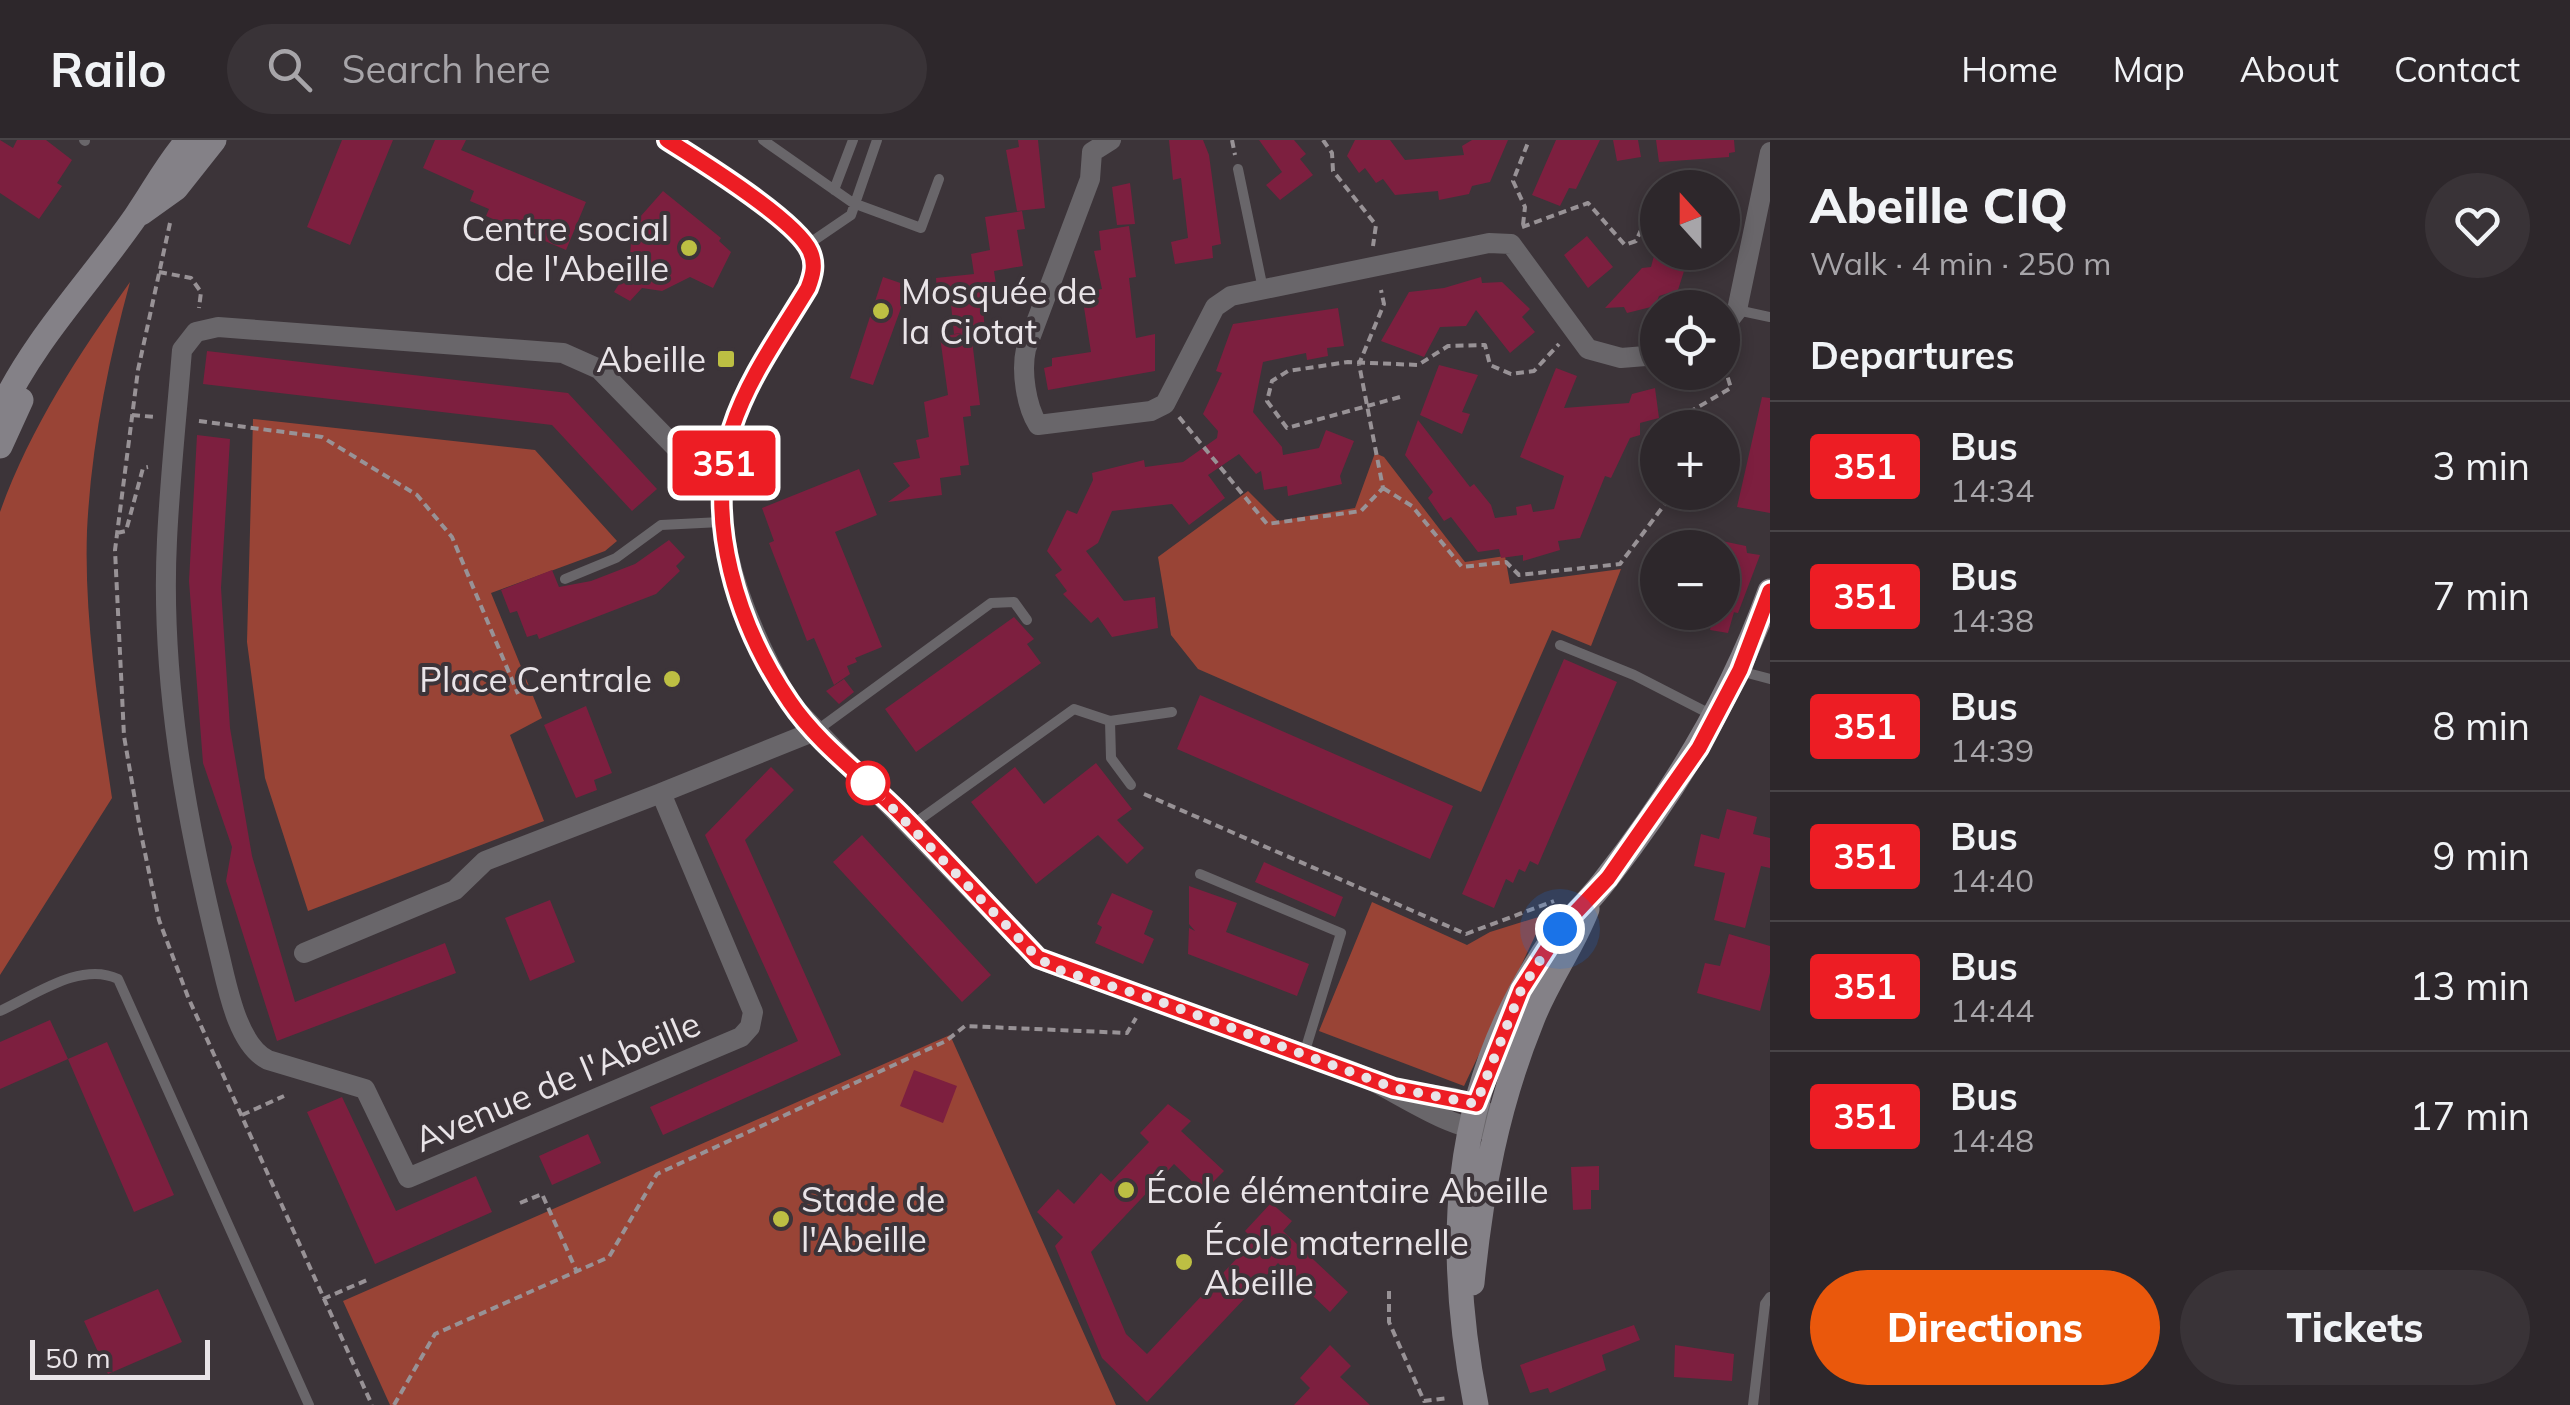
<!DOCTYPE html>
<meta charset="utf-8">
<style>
body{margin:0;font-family:Mulish,sans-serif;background:#393337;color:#f1f3f6;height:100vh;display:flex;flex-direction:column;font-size:38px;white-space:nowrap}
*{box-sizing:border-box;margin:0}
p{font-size:32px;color:#a7a5a9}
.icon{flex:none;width:55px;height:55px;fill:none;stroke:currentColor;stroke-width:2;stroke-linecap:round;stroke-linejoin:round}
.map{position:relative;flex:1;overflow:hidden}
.details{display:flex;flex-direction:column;background:#2d272b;width:800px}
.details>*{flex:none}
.badge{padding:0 20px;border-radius:8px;font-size:35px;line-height:65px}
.needle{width:65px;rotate:339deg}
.buttons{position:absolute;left:1640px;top:30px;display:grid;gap:20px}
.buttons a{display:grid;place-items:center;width:100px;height:100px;border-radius:50%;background:#2d272b;box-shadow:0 5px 15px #0003,0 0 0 2px #484447;font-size:50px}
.scale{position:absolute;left:30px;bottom:25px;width:180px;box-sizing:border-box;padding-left:10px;border:5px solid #e9e4e8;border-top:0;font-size:28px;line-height:35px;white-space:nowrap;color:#e9e4e8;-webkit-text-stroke:8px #3c3439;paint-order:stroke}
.you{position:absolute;width:50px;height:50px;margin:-25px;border:8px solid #fff;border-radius:50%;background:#1a73e8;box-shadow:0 0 0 15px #1a73e833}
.map>.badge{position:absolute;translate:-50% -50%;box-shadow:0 0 0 5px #fff}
h2{padding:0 40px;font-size:38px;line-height:90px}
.round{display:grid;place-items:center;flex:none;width:105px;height:105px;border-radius:52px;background:#393337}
.overview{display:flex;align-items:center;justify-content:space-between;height:170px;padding:0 40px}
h1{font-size:48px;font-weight:800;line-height:75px}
.button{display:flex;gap:20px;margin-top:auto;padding:20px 40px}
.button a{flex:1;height:115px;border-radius:60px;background:#ea580c;color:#fff;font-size:40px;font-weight:800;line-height:115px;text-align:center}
.button a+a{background:#393337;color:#f1f3f6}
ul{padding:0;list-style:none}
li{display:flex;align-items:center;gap:30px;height:130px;padding:0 40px;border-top:2px solid #484447}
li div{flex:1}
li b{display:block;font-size:38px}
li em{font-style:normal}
li .badge{min-width:110px;font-weight:700;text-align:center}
header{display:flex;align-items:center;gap:60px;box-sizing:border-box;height:140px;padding:0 50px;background:#2d272b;border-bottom:2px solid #484447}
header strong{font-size:48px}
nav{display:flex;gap:55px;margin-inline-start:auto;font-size:35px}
.search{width:700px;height:90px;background:#393337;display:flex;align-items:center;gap:25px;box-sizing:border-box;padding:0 35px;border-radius:55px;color:#a7a5a9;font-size:38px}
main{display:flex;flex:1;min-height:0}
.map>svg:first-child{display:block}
.green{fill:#994436}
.building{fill:#7d1f3f}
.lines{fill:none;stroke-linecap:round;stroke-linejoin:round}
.path{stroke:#989296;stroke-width:4;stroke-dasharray:8 5;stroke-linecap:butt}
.service{stroke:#69666a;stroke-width:10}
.minor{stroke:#69666a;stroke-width:20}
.secondary{stroke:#848187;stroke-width:25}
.line-casing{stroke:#fff;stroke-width:22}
.line{stroke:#ed1d24;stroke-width:15}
.walk{stroke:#e9e4e8;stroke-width:10;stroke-dasharray:0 18}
.poi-dot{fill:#bdbf43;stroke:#3c3439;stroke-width:4}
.stop-dot{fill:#fff;stroke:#ed1d24;stroke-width:5}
.labels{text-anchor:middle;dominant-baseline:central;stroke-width:8;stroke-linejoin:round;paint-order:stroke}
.poi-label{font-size:35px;fill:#e9e4e8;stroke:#3c3439;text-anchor:start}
.street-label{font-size:35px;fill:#e9e4e8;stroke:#3c3439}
</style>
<header>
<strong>Railo</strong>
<div class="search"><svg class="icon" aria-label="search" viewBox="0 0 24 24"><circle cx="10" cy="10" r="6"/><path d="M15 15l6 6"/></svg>Search here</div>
<nav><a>Home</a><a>Map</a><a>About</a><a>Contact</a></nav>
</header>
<main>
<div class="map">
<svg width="1770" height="1265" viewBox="0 0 1770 1265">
<rect width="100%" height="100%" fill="#3c3439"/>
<!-- green -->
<path class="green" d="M130,142C108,222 91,307 87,391C84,480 99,570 112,658L0,835V372C30,288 79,214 130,142Z
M253,279L535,310L617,401L605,411L491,453L542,578L510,595L544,681L308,771L265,638L247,502Z
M1375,313L1384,317L1465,422L1505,416L1510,444L1621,429L1591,506L1552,490L1481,652L1198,529L1171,495L1158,417L1248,351L1278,381L1355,368Z
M1372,762L1467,805L1490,792L1545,775L1464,946L1319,891Z
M950,895L1116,1265H390L343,1161Z"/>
<!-- building -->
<path class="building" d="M0,0L13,8L17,0H46L72,20L57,43L62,46L39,79L0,53Z
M342,0H393L350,105L307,87Z
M435,0H466L461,10L586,62L566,110L486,76L489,69L470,61L474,51L423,28Z
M1018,0H1038L1045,68L1017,71L1006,10L1019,7Z
M1169,0H1203L1209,15L1221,104L1212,106L1213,118L1175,124L1171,102L1188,98L1181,38L1173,40Z
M1259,0H1294L1306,14L1300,19L1313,35L1280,60L1266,45L1282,32Z
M1355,0H1390L1405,20L1464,15L1462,6L1472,0H1508L1490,42L1472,46L1469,54L1439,60L1438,51L1395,55L1383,39L1376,43L1365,28L1359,33L1347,16Z
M1556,0H1600L1576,49L1569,48L1560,66L1532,55Z
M1613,0H1638L1641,17L1617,21Z
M1656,0H1734L1735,12L1729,13V17L1659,22Z
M1130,43L1135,84L1117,85L1112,47Z
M663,51L721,98L719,101L731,112L713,148L690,137L662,151L642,148L630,161L614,152L634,120L630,117L632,86Z
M1022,71L1025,89L1017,90L1023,126L994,131L997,151L982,160L985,190L971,192L980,265L970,266L971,276L963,277L969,325L960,326L961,335L940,338L942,355L888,362L910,346L893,323L920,318L916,300L929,297L924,262L948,255L940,197L968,192L954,194L951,164L967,161L965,151H937L936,138L974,134L971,114L990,110L985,77Z
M1129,86L1136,137L1129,138L1136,198L1155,194V231L1048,250L1044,228L1052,226V218L1091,212L1083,161L1093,160L1091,151L1102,149L1094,111L1101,110L1099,91Z
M1587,96L1613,127L1588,148L1564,115Z
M1655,112H1690L1678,150L1659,156L1655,166L1627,173L1624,167L1605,168L1642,128L1651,127Z
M883,137L909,146L873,245L850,238Z
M1481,137L1482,143L1502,142L1530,169L1522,177L1535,192L1510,213L1476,170L1466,186L1440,187L1424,217L1381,201L1409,152L1444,148Z
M1338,168L1344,206L1327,208L1328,216L1307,220L1306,213L1263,222L1253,272L1282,307L1283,315L1319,308L1326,290L1354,301L1340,336L1342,344L1288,356L1287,346L1264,350L1261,331L1256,334L1239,314L1208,335L1225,358L1189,385L1172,364L1112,371L1098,403L1086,411L1124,461L1155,457L1158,488L1112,497L1098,477L1091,483L1063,454L1067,451L1055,435L1062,430L1047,411L1067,370L1077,374L1093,340L1092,333L1144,320L1145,327L1183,322L1217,298L1218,291L1203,274L1222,233L1216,231L1233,184Z
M207,211L568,253L657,349L632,371L552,285L203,244Z
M1439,225L1478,235L1462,272L1470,274L1462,294L1420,275Z
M1556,228L1577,236L1564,268L1629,263L1632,254L1655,248L1659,278L1640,283V295L1630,298L1611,338L1605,336L1580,398L1558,401L1560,410L1523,421V415L1501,418L1499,409L1478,412L1451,377L1444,381L1428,358L1433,352L1405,315L1418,280L1470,347L1474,344L1491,365L1495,378L1517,375L1516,367L1531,364L1533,372L1554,369L1564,336L1520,317Z
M1762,257L1770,258V373L1737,367Z
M197,295L230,299L221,448L230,588L252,716L295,862L445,803L456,833L277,901L226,741L232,707L203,623L189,441Z
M859,329L877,375L835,392L882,507L855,518L857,522L847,526L850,534L834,545L814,498L807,501L769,403L774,401L762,368Z
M669,400L685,417L676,426L680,431L656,454L539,499L537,494L527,497L517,471L510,473L501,450L552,430L559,447L591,441L635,424Z
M1722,401L1746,406L1747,413L1760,415L1738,473L1722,470Z
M1714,472H1734L1728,493L1710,490Z
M1014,477L1034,499L1027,504L1041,523L916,612L885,569Z
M1564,519L1617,542L1538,725L1530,721L1525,732L1519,729L1513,743L1506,739L1494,768L1462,754Z
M844,539L854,552L839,564L826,551Z
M1200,555L1453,666L1430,719L1177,609Z
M586,566L612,633L594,640L597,650L576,658L544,585Z
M1096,623L1132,669L1117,680L1144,708L1127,724L1098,695L1036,744L971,662L1015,627L1044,664Z
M771,627L794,650L745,700L841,915L663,995L650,967L798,901L705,695Z
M1727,669L1757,677L1753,694L1770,698V728L1761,726L1745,788L1714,780L1725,733L1694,726L1701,694L1719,699Z
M862,695L991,835L962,862L833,722Z
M1264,722L1343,757L1335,777L1255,742Z
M1189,746L1237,763L1226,792L1309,824L1297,856L1188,814L1189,788L1195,791L1189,784Z
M1112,753L1153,771L1144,794L1154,799L1143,824L1095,803L1102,787L1097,784Z
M550,760L575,822L530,841L505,778Z
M1729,794L1770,806V833L1760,871L1697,853L1705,823L1720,826Z
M50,880L68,919L0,949V902Z
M107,902L174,1055L134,1072L68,919Z
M914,930L957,946L943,983L900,966Z
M342,957L396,1071L476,1036L492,1072L375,1124L307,972Z
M1168,964L1191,981L1181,991L1224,1031L1203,1052L1174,1024L1091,1112L1126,1194L1147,1214L1254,1100L1245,1091L1271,1063L1292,1081L1283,1091L1348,1152L1330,1172L1278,1123L1147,1262L1102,1218L1055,1106L1063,1097L1037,1072L1058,1049L1074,1064L1101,1033L1111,1042L1149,1002L1140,993Z
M588,994L601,1023L552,1045L539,1016Z
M1599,1026V1050H1591V1069L1573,1070L1571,1027Z
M158,1149L182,1202L108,1234L84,1181Z
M1634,1185L1640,1200L1602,1215L1606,1230L1550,1253L1548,1248L1530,1253L1520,1225Z
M1330,1205L1351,1226L1340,1237L1370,1265H1294L1310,1248L1300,1238Z
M1675,1205L1734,1214L1732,1241L1674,1237Z"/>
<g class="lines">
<!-- path -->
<path class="path" d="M1232,0L1235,15
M1323,0L1332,13L1333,31L1376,85L1373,106
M1722,62L1737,66
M170,83L138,230L115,410L124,596L140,689L159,780L188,857L372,1265
M1523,85L1525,67L1513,41L1529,0
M1522,87L1588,63L1625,105L1636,101L1658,53
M159,132L191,138L201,152L199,168
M1400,257L1287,288L1267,261L1272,241L1288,231L1348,222L1418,225L1448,206L1485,205L1490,225L1511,234L1534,231L1559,204
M132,275L155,277
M1179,277L1267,384L1361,371L1383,348L1359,224L1384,164L1381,150
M199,281L322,297L417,355L452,397L518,554
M1690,288L1693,270L1731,248L1722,219
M1383,348L1412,366L1462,427L1506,422L1519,435L1620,424L1674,352
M117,393L126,391L143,328L148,327
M1144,654L1466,794L1554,761
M242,975L284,956
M520,1063L542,1054L577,1132
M1389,1151V1182L1424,1261L1449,1258
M323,1159L367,1140
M394,1265L435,1194L609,1117L657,1034L946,901L965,886L1127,893L1136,878"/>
<!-- service -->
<path class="service" d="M84,0L85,1
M763,0L853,63L921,88L939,39
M1238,29L1263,149
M834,50L853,0
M807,105L851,75L877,0
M1737,170L1770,177
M565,439L616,418L661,385L721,382
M1560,505L1634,535L1714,576
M1740,531L1770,539
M1110,581L1111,618L1131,645
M816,591L991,463L1014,462L1027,480
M912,685L1074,569L1110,581L1172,572
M1200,734L1341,793L1304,914
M0,871C35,855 81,821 118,839L309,1265
M1753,1265L1765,1164L1770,1157"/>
<!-- minor -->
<path class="minor" d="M667,0C699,20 796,80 810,111C816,124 813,135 808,148C785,186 760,222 742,262C694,365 739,471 790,563L1038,819L1354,932C1390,947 1450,991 1485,989
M1111,0L1092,12L1090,39L1026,209C1021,231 1026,266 1038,285L1151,271L1165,264L1215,167L1231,156L1489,103L1511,104L1588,209L1621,218L1658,215
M1722,189L1737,170L1770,12
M724,322L681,313L599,229L563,213L218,187L196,192L182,210C177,273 170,337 167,400C160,539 186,679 219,813C227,845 237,905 268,920L365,949L408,1038L741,897L750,887L753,872L661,653L815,591
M304,813L455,750L485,721L661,653
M1393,949L1454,958L1486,972"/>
<!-- secondary -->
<path class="secondary" d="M141,73L176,48L214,0
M0,272C33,200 91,141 136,76C154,50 167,24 188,0
M0,306L21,260
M1472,1143C1481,1051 1497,966 1532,880C1547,841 1572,808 1587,769
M1476,1265C1445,1107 1451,961 1539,820C1557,790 1585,767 1606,739C1675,651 1732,557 1770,451"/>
</g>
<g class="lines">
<!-- line casing -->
<g class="line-casing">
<path id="line" d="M667,0C699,20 796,80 810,111C816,124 813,135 808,148C781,193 748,238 732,288C704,380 737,485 790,562C819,605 866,638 902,675C948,722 993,771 1038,818L1394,948L1476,964L1521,850L1560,789L1608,738L1699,608L1740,530L1770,451"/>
</g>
<!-- line -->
<use href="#line" class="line"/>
<!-- walk -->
<path class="walk" d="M868,643L1038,818L1059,830L1156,860L1394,948L1476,964L1521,850L1560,789"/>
</g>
<!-- markers -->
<g class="poi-dot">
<circle cx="689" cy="108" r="10"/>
<circle cx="881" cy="171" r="10"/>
<rect x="716" y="209" width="20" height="20" rx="5"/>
<circle cx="672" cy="539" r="10"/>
<circle cx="1126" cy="1050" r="10"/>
<circle cx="781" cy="1079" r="10"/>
<circle cx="1184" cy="1122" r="10"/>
</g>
<circle class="stop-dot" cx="868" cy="643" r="20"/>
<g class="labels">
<!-- poi labels -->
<g class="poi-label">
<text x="669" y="88" text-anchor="end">Centre social<tspan x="669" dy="40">de l'Abeille</tspan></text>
<text x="901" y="151">Mosquée de<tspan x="901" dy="40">la Ciotat</tspan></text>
<text x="706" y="219" text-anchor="end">Abeille</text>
<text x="652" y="539" text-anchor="end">Place Centrale</text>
<text x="1146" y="1050">École élémentaire Abeille</text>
<text x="801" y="1059">Stade de<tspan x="801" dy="40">l'Abeille</tspan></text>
<text x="1204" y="1102">École maternelle<tspan x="1204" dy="40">Abeille</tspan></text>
</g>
<!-- street labels -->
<g class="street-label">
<text transform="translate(557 941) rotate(-23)">Avenue de l'Abeille</text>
</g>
</g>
</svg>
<div class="buttons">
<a><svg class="needle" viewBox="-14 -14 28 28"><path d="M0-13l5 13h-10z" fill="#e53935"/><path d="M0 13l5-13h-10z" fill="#a7a5a9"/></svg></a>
<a><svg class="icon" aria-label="locate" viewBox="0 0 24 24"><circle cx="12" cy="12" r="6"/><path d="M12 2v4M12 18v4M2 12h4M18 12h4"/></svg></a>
<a>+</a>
<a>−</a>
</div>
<div class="scale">50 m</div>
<div class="you" style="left:1560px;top:789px"></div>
<b class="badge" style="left:724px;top:323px;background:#ed1d24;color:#fff">351</b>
</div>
<section class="details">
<div class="overview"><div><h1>Abeille CIQ</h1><p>Walk · 4 min · 250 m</p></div><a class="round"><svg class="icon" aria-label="heart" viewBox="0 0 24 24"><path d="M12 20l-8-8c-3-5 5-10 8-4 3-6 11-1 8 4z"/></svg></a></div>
<h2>Departures</h2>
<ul>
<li><span class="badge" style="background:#ed1d24;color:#fff">351</span><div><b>Bus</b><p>14:34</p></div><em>3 min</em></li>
<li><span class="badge" style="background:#ed1d24;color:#fff">351</span><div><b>Bus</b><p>14:38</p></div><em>7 min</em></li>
<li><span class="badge" style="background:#ed1d24;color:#fff">351</span><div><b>Bus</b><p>14:39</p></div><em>8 min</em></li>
<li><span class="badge" style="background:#ed1d24;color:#fff">351</span><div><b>Bus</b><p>14:40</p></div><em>9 min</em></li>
<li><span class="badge" style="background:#ed1d24;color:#fff">351</span><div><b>Bus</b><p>14:44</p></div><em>13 min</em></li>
<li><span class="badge" style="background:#ed1d24;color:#fff">351</span><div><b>Bus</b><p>14:48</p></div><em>17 min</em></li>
</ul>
<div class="button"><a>Directions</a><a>Tickets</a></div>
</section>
</main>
